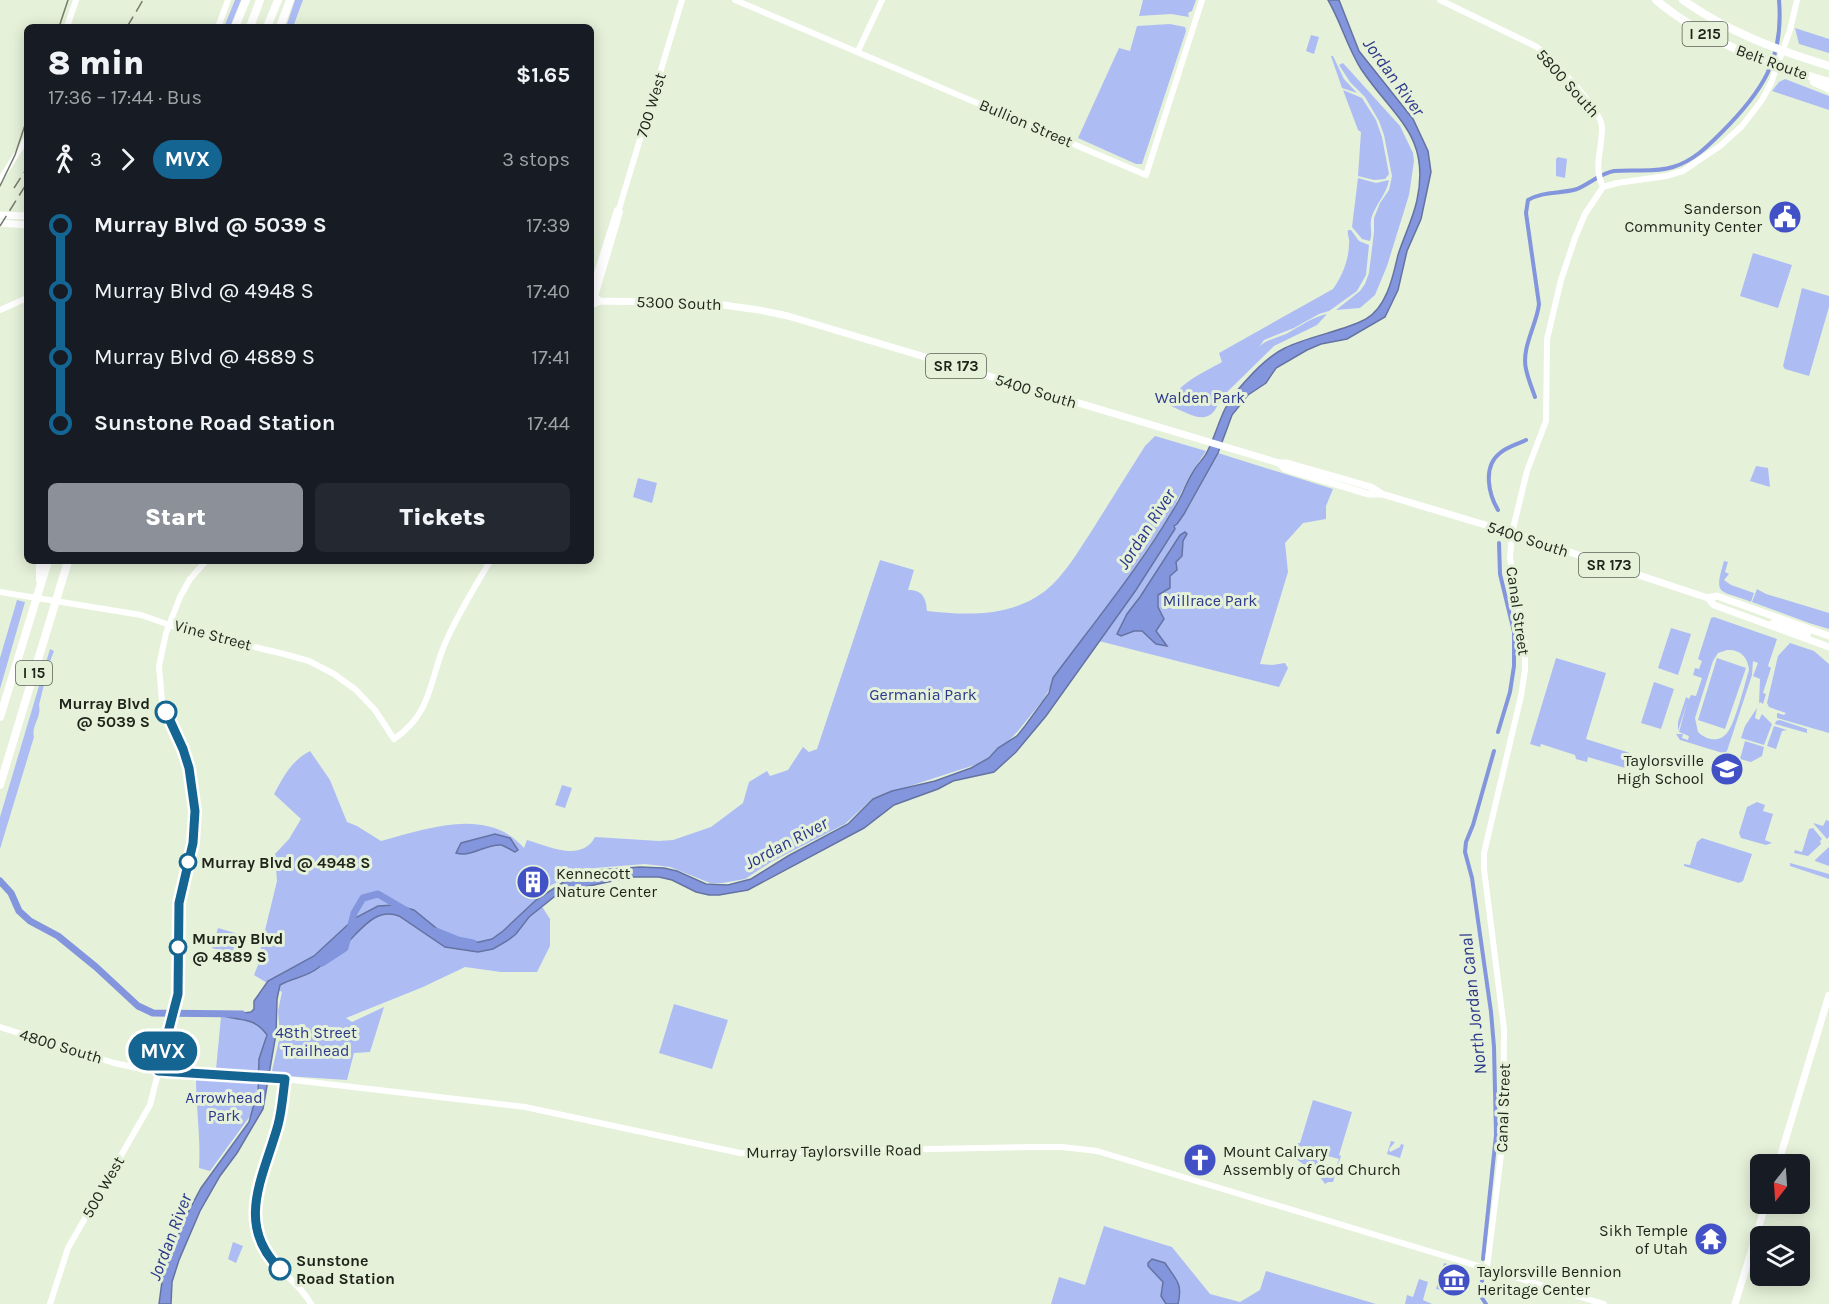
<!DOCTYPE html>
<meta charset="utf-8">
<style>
body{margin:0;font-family:Karla,sans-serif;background:#242831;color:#f1f3f6;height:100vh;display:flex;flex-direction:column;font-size:22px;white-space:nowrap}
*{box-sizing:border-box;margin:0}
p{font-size:20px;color:#9ea1a6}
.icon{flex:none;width:33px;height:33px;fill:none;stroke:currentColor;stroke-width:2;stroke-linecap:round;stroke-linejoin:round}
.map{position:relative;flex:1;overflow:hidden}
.drawer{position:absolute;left:24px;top:24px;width:570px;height:540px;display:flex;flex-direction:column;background:#171b24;border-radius:9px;box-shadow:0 3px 15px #0003}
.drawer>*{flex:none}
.badge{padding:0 12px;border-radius:20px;font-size:21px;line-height:39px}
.needle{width:39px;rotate:197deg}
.controls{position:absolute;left:1750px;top:1154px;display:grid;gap:12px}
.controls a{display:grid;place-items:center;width:60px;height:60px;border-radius:9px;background:#171b24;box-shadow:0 3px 15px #0003;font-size:30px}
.map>.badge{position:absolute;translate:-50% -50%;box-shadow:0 0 0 3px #fff}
.legs{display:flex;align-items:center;gap:9px;height:66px;padding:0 24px;font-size:20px}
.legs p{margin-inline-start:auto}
.overview{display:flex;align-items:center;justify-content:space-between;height:102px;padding:0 24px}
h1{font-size:33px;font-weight:800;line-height:45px}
.primary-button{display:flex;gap:12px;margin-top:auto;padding:12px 24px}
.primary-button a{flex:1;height:69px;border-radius:9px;background:#8c9099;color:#fff;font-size:24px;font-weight:800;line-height:69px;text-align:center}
.primary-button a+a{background:#242831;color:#f1f3f6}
ul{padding:0 24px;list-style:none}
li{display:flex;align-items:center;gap:21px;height:66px;font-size:22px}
li i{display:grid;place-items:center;width:9px;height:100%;margin:0 8px;background:currentColor}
li i::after{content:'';width:15px;height:15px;margin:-8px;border:4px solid;border-radius:50%;background:#171b24}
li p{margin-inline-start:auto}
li:first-child i{background:linear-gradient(#0000 50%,currentColor 0)}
li:last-child i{background:linear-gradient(currentColor 50%,#0000 0)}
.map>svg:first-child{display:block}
.green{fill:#adbdf4;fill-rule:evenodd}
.water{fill:#8395dc;stroke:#6573a2;stroke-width:1.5}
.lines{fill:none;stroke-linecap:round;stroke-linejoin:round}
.canal{stroke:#8395dc;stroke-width:4}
.river{stroke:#8395dc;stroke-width:7}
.secondary{stroke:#fff;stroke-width:6}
.primary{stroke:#fff;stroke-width:7}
.highway{stroke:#fff;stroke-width:8}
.tram{stroke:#747c6d;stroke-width:1.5}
.rail{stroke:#747c6d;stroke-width:1.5;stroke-dasharray:12 6;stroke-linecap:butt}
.line-1-casing{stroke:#fff;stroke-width:14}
.line-1{stroke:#156593;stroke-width:9}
.stop-1-dot{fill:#fff;stroke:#156593;stroke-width:3}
.labels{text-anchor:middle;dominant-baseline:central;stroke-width:6;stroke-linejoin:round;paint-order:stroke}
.shield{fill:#e5f1d9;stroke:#5a6254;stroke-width:1.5}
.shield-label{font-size:15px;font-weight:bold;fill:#1f241b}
.street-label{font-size:16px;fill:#1f241b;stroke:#e5f1d9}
.poi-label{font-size:16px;fill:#1f241b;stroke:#e5f1d9;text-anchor:end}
.park-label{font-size:16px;fill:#2d398c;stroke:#e5f1d9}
.stop-label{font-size:16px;font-weight:bold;fill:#1f241b;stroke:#e5f1d9;text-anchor:start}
.water-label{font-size:18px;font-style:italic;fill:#2c388a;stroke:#e5f1d9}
</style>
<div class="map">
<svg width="1829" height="1304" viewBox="0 0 1829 1304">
<rect width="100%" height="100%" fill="#e5f1d9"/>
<!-- green -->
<path class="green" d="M235,0H241L230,27H224Z
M295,0H303L293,27H286Z
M1143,0H1196L1192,11L1188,13L1189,17L1171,14L1139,16Z
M1170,24L1185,27L1186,31L1142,164H1136L1078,138L1119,48L1130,51L1137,26Z
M1795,28L1829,39V53L1799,44Z
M1311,35L1319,37L1314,54L1306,51Z
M1331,56H1333L1344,79L1357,93L1342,88Z
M1343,63L1400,126L1413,153L1414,161L1409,195L1387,266L1375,295L1360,308L1336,310L1360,291L1365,284L1369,273L1374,232V218L1380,203L1389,190L1392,176L1384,135L1379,121L1365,97L1350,82L1339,65Z
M1785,79L1829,96V110L1772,91L1779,82Z
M1343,90L1362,98L1376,120L1382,137L1389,174L1385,179L1374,180L1358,176L1361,132L1358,130Z
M1558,157L1567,159L1565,178L1556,176V159Z
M1358,178L1376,183L1389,180C1387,193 1376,204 1372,216C1369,225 1373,233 1370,241L1362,239L1352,227Z
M1348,230H1351L1359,241L1369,245L1366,275L1357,291L1329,311L1319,314L1294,328L1264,340L1259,347C1266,340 1276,338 1286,334C1299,327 1312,317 1327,314L1317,325L1274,346L1220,399C1211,428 1193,416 1171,406C1174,384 1205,372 1222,362L1219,353L1333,289C1342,277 1349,259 1349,244C1350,238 1347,236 1348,230Z
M1753,253L1792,265L1778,308L1740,296Z
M1802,288L1829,296V307L1809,376L1785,369L1783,366Z
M1155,436L1206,451L1190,475L1170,515L1121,588L1066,660L1043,700L1018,731L990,760L873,798L845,824L771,862L745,879L723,883H710L670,867L645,864L583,869L534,894L550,919V946L537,972H501L465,967L423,987L346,1018L352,1022L384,1007L370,1052L354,1053L347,1080L271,1075L280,1036L278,1011L282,992L254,975L258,965L257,963L277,881L275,854L289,839L301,819L274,794C284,776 291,761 310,751L330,780L347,822L357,826L381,841C427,829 487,806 524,848L527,840C548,846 581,863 595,837L659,841L673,840L711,827L743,803L749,782L767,771L770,776L788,770L803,747L809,752L817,749L880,560L914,570L908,590C922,590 926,597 927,611C971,616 1019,617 1053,584C1068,569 1079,550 1091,532C1109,503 1127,475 1145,446Z
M1218,453L1333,489L1326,506V519L1303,523L1285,543L1288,572L1260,664L1272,665L1285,663L1288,668L1279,687L1099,641L1136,590L1175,529L1174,526C1186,519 1208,468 1218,453Z
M1756,466L1768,468L1770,487L1750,481Z
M638,478L657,483L652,503L633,497Z
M1724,561L1728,562L1725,572L1729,574L1724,580L1731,585L1754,593L1751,602C1720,589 1713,598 1724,561Z
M1757,589L1766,594L1829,613V629L1809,623L1752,602Z
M17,600L25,602L0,689V658Z
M1714,617L1777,639L1768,666L1771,668L1763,693L1766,694L1763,704L1760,702L1759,704L1760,679L1753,676L1758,663L1753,661L1752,675L1726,754L1680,740L1676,734H1683L1682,738L1688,740L1689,736L1679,732L1687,703L1678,731V722L1686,697L1689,699L1691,695L1696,696L1702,678L1693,675L1695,668L1699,669L1702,661L1698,659L1711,618ZM1727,650C1740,649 1748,657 1749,670C1745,683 1735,724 1727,733C1719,743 1706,740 1698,732L1695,718L1713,661L1718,653Z
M1671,628L1691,634L1678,675L1658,668Z
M1790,643L1814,651L1829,664V733L1777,718V713L1784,715L1786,713L1769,707L1767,703L1778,656Z
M50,649L54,651L49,664L39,705C42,717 31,726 34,737L0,849V817Z
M1556,658L1606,673L1586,739L1630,753L1625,768L1588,757L1587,762L1576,759L1575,755L1541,744L1540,747L1530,744Z
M1717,658L1746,668L1725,729L1698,720Z
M1654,682L1674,689L1661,729L1641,723Z
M1757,708L1755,718L1759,720L1762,714L1772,724L1764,745L1741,738L1745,726Z
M1780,720L1807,729V733L1775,724L1776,721Z
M1774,726L1787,730L1782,731L1776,749L1767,746Z
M1745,741L1764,747L1762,756L1751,762L1740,759Z
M562,785L572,788L565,808L555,805Z
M1757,802L1765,805L1763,811L1773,814L1765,840L1772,843L1766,845L1741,838L1739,833L1747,807Z
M1826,820L1829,821V837L1827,839L1813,823L1823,826Z
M1813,828L1822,839L1820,841L1821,844L1808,856L1794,853L1795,850L1802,852L1809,829Z
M1702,838L1752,854L1743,881L1739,883L1684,866V864L1690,865L1697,842Z
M1829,847V866L1815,861V860Z
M1790,863L1829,874V879L1790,866Z
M218,928L238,934L232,954L212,948Z
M674,1004L728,1020L712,1069L659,1053Z
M221,1017C242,1018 253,1016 266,1034L253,1112L210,1171L199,1168C201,1138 196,1109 196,1079L215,1080Z
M1313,1100L1352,1112L1339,1155L1341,1156L1333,1182H1328L1325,1184L1318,1174L1293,1157L1298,1143H1300ZM1324,1155L1339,1159L1336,1167L1322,1163Z
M1391,1141L1395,1142L1389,1149L1390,1152L1400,1147L1401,1144L1404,1145L1400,1158L1387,1154Z
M1104,1226L1172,1247L1210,1294L1240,1302L1260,1290L1266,1271L1376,1304H1051L1059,1277L1085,1285Z
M233,1242L243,1246L236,1263L228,1259Z
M1444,1263L1462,1268L1460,1275L1451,1273L1444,1291L1442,1289L1444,1286L1443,1284L1441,1290L1436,1289Z
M1419,1279L1428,1282L1423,1300L1432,1304H1405L1407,1295L1413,1297Z"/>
<!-- water -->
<path class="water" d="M1328,0H1339L1359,51L1413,119L1428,151L1431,172L1421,219L1407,251L1398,290L1385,317L1347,339L1321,344L1307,350L1276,368L1266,383L1248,395L1232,415L1218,453L1184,514L1177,524L1174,526L1175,529L1136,590L1046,716L1016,752L994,772L953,781L938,789L894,805L864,828L748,890L719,895H709L696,892L672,880L659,877H631L580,888L554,897L529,917L516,934L507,941L493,949L478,952L445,947L399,916C377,908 364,926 349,941C340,950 329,960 318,968C307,977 292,978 280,985L277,999L276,1034L263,1109L237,1153L220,1176L200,1211L179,1260L172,1282L171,1304H159L163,1274L185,1218L201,1188L249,1122L258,1090L259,1059L267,1035C254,1017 242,1021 223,1016L251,1012L254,1009V1001L268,981L314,956L355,918L378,906L395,905L414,910L446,936L464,942H479L492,939L503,931L536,900L565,881L597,870L640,867L664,868L677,871L706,884L728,885L751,879L788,856L848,824L873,799L892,791L935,781L971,768L989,758L998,748L1017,736L1025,726L1049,693L1053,678C1096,620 1143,563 1179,500C1184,491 1187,481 1193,472C1197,464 1205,458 1208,450C1218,430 1221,410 1235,393C1249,377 1266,357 1285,348C1309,336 1344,331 1366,319C1387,307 1393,276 1398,255C1404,236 1413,219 1417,200C1431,135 1393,117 1361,69C1347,47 1341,22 1328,0Z
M1185,532L1187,534L1183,541L1182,556L1176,562L1177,570L1170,576V588L1158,595V607L1164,619L1156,631L1167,646L1156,644L1142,631H1134L1121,636L1117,634L1127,614L1140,597L1180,535Z
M495,834L510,838L518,850L515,852C511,850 505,846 501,845C485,844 470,858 456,853L461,843Z
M1152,1259L1165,1263C1176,1280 1183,1283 1178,1304H1166L1161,1296L1163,1282L1148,1266V1263Z"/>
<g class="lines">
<!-- canal -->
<path class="canal" d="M1535,397C1532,388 1528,379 1526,369C1521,348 1537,324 1539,304L1526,213L1528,200C1543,191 1561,194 1577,189C1589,184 1601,173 1614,171C1633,169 1655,173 1673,167C1693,161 1707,147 1721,133C1762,92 1784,60 1779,0
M1498,510C1489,495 1482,467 1500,453C1507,447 1518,444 1526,440
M1498,732L1510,692L1514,666V632L1500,574L1499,543
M1483,1259L1496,1135L1494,1047L1491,1012L1472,878L1465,852L1466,842L1473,825L1494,751
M1482,1274V1298L1486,1304"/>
<!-- river -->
<path class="river" d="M0,881L11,893L19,911L30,921L58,936L96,967L138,1006L153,1013L242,1014
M436,931L458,940L473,943
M322,963L345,948L354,913L363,898L378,894L407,911"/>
<!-- secondary -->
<path class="secondary" d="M735,0L1146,175L1202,0
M1440,0L1537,47C1552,60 1603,110 1602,128C1602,151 1593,166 1603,187
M67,27L76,0
M218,27L228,0
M858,51L882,0
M0,180L27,138
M591,292L617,210L619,209L682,0
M594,300L620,212L619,209
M0,310L27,298
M0,592L141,615L184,630L284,654L309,661L334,674L356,690L375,710L394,739C434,712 429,677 447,639C459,612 475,587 490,561
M0,1027L114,1063L142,1069L284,1079L525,1107L740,1153L1033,1147H1062L1097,1151L1604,1304
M284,1079C283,1094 282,1110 278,1124C268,1164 242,1208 264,1248C276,1270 299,1282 311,1304
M1487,1268L1503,1138L1504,1029L1484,869V853L1521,696L1525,670V645L1510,558L1512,533L1527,471L1546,421L1547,339L1561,280L1575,238L1585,214L1603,187L1617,183L1666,176L1683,171L1720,146L1742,126L1762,100L1771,83L1790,30L1797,0
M50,1304L68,1248L150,1105L178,994L179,903L193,842L196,811L189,768L162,701L159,666L166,633L180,597L190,579L206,561"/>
<!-- primary -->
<path class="primary" d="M0,215L27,216
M0,223L27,225
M591,297H595L600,301
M591,305L600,301L709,303L759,310L788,316L1279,463H1287L1371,487L1382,494L1512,533L1708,598L1717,596L1829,636
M1279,463L1285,469L1368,494H1382
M1708,598L1714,605L1829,647
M1773,623L1808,633
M1778,1164L1829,995
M1735,1304L1766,1203"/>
<!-- highway -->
<path class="highway" d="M1656,0C1706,42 1767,64 1829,82
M1683,0C1728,32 1777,50 1829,66
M235,27L246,0
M250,27L260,0
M267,27L278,0
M280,27L290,0
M1814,82L1829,89
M40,580V561
M0,717L48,561
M0,785L68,561"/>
<!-- tram -->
<path class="tram" d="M59,27L68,0
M0,186L15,155L27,119"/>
<!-- rail -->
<path class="rail" d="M127,27L143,0
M14,188L27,168
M0,226L27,183"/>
</g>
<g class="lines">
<!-- line-1 casing -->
<g class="line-1-casing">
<path id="line-1" d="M166,712L183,749L189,768L195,811L193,843L179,903L178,994L158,1071L285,1079C283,1094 282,1110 278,1125C264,1176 234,1224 280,1269"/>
</g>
<!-- line-1 -->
<use href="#line-1" class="line-1"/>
</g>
<!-- icons -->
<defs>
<g id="civic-disc" transform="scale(1.725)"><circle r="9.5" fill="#4251c5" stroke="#e5f1d9"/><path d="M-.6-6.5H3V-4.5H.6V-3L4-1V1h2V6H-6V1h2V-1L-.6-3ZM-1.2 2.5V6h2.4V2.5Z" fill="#fff"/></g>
<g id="school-disc" transform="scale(1.725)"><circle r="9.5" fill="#4251c5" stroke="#e5f1d9"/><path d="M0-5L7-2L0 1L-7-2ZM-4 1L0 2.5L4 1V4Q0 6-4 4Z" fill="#fff"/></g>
<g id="building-disc" transform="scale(1.725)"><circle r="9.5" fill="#4251c5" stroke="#e5f1d9"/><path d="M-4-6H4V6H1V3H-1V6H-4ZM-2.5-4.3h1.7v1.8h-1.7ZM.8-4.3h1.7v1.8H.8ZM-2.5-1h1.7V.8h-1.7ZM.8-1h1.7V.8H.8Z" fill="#fff"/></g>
<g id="church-disc" transform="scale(1.725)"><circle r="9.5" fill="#4251c5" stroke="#e5f1d9"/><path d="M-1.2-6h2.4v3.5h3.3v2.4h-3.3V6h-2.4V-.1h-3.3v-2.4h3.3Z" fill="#fff"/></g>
<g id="temple-disc" transform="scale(1.725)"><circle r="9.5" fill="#4251c5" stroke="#e5f1d9"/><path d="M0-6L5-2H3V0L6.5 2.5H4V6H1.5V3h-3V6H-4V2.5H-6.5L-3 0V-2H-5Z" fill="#fff"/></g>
<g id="museum-disc" transform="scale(1.725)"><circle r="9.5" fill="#4251c5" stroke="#e5f1d9"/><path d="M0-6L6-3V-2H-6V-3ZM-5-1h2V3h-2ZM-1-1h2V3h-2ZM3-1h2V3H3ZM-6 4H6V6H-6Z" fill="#fff"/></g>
</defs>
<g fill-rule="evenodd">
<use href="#civic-disc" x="1785" y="217"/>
<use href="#school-disc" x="1727" y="769"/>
<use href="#building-disc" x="533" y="882"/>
<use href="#church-disc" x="1200" y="1160"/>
<use href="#temple-disc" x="1711" y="1239"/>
<use href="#museum-disc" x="1454" y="1280"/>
</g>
<!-- markers -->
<g class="stop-1-dot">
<circle cx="166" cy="712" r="10"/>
<circle cx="188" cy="862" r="8"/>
<circle cx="178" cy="947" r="8"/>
<circle cx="280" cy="1269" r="10"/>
</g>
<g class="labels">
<!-- shield labels -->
<g class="shield">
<rect x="1682.5" y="22" width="45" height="24" rx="4.5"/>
<rect x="926" y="354" width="60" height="24" rx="4.5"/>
<rect x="1579" y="553" width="60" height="24" rx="4.5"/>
<rect x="16" y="661" width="36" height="24" rx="4.5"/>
</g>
<g class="shield-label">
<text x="1705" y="34">I 215</text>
<text x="956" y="366">SR 173</text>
<text x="1609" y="565">SR 173</text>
<text x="34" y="673">I 15</text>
</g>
<!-- street labels -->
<g class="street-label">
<text transform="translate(1772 62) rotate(20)">Belt Route</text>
<text transform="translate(1568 83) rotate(48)">5800 South</text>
<text transform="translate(651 105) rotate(-73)">700 West</text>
<text transform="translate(1026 123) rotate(23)">Bullion Street</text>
<text transform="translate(679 303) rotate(2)">5300 South</text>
<text transform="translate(1036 391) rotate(17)">5400 South</text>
<text transform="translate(1528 539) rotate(18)">5400 South</text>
<text transform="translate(1518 611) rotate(82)">Canal Street</text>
<text transform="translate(213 635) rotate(15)">Vine Street</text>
<text transform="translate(61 1046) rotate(17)">4800 South</text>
<text transform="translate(1503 1108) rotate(-88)">Canal Street</text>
<text transform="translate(834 1151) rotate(-1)">Murray Taylorsville Road</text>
<text transform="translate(103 1187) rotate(-60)">500 West</text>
</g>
<!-- poi labels -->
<g class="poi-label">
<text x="1762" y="208">Sanderson<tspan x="1762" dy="18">Community Center</tspan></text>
<text x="1704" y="760">Taylorsville<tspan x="1704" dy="18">High School</tspan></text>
<text x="556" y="873" text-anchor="start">Kennecott<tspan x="556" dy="18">Nature Center</tspan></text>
<text x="1223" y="1151" text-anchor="start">Mount Calvary<tspan x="1223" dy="18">Assembly of God Church</tspan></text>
<text x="1688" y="1230">Sikh Temple<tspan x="1688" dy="18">of Utah</tspan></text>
<text x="1477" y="1271" text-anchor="start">Taylorsville Bennion<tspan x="1477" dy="18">Heritage Center</tspan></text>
</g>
<!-- park labels -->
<g class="park-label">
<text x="1200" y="397">Walden Park</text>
<text x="1210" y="600">Millrace Park</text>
<text x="923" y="694">Germania Park</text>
<text x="316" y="1032">48th Street<tspan x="316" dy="18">Trailhead</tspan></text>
<text x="224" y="1097">Arrowhead<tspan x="224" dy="18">Park</tspan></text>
</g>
<!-- stop labels -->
<g class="stop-label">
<text x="150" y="703" text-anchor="end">Murray Blvd<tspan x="150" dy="18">@ 5039 S</tspan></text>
<text x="201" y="862">Murray Blvd @ 4948 S</text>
<text x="192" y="938">Murray Blvd<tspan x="192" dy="18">@ 4889 S</tspan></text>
<text x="296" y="1260">Sunstone<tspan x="296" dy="18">Road Station</tspan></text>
</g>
<!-- water labels -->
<g class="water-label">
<text transform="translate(1394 77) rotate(54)">Jordan River</text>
<text transform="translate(1146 529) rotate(-57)">Jordan River</text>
<text transform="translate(786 843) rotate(-28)">Jordan River</text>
<text transform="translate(1473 1004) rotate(-96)">North Jordan Canal</text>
<text transform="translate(170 1237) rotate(-69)">Jordan River</text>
</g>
</g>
</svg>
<div class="controls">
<a><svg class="needle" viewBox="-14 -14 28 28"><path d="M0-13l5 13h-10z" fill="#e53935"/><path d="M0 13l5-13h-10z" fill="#9ea1a6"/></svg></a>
<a><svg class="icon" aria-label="layers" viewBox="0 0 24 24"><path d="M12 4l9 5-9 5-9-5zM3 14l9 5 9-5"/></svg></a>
</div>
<b class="badge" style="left:163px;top:1051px;background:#156593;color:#fff">MVX</b>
<section class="drawer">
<div class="overview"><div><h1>8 min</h1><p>17:36 – 17:44 · Bus</p></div><b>$1.65</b></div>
<div class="legs"><svg class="icon" aria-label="walk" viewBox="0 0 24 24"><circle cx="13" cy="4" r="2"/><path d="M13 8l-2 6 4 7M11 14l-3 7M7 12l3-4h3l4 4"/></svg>3<svg class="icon" aria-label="forward" viewBox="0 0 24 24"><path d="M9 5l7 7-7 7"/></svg><b class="badge" style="background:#156593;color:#fff">MVX</b><p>3 stops</p></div>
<ul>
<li><i style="color:#156593"></i><b>Murray Blvd @ 5039 S</b><p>17:39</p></li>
<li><i style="color:#156593"></i><span>Murray Blvd @ 4948 S</span><p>17:40</p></li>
<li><i style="color:#156593"></i><span>Murray Blvd @ 4889 S</span><p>17:41</p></li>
<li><i style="color:#156593"></i><b>Sunstone Road Station</b><p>17:44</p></li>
</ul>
<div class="primary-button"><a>Start</a><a>Tickets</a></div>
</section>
</div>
